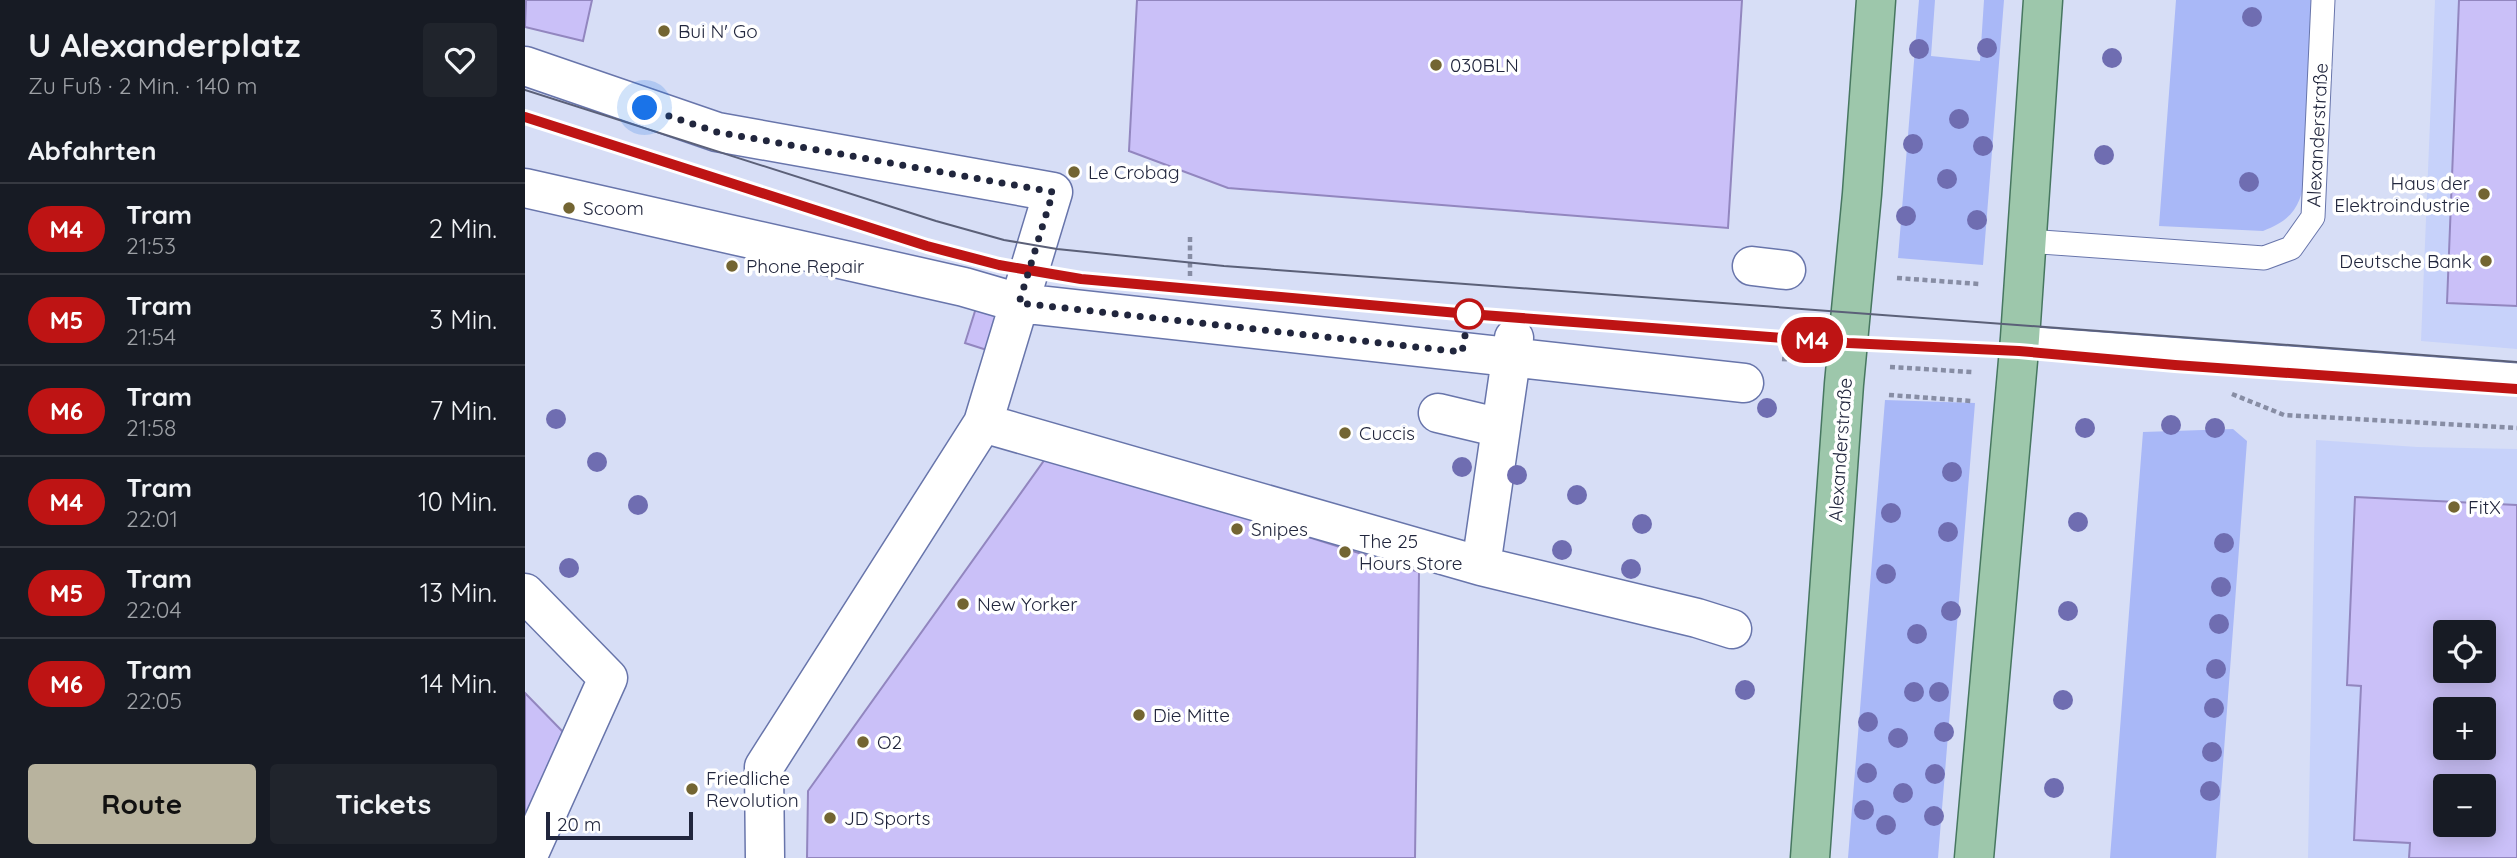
<!DOCTYPE html>
<html lang="de">
<meta charset="utf-8">
<style>
body{margin:0;font-family:Quicksand,sans-serif;background:#20242c;color:#f1f3f6;height:100vh;display:flex;flex-direction:column;font-size:26px;white-space:nowrap}
*{box-sizing:border-box;margin:0}
p{font-size:23px;color:#9ea1a6}
.icon{flex:none;width:38px;height:38px;fill:none;stroke:currentColor;stroke-width:2;stroke-linecap:round;stroke-linejoin:round}
.map{position:relative;flex:1;overflow:hidden}
.details{display:flex;flex-direction:column;background:#171b24;width:525px}
.details>*{flex:none}
.badge{padding:0 14px;border-radius:23px;font-size:24px;line-height:46px}
.tools{position:absolute;left:1908px;top:620px;display:grid;gap:14px}
.tools a{display:grid;place-items:center;width:63px;height:63px;border-radius:7px;background:#171b24;box-shadow:0 4px 18px #0003;font-size:35px}
.scale{position:absolute;left:21px;bottom:18px;width:147px;box-sizing:border-box;padding-left:7px;border:4px solid #21263d;border-top:0;font-size:19px;line-height:24px;white-space:nowrap;color:#21263d;-webkit-text-stroke:5px #fff;paint-order:stroke}
.you{position:absolute;width:35px;height:35px;margin:-18px;border:5px solid #fff;border-radius:50%;background:#1a73e8;box-shadow:0 0 0 10px #1a73e833}
.map>.badge{position:absolute;translate:-50% -50%;box-shadow:0 0 0 4px #fff}
h2{padding:0 28px;font-size:26px;line-height:63px}
.round{display:grid;place-items:center;flex:none;width:74px;height:74px;border-radius:7px;background:#20242c}
.headline{display:flex;align-items:center;justify-content:space-between;height:119px;padding:0 28px}
h1{font-size:33px;font-weight:800;line-height:52px}
.cta{display:flex;gap:14px;margin-top:auto;padding:14px 28px}
.cta a{flex:1;height:80px;border-radius:7px;background:#b8b39e;color:#111;font-size:28px;font-weight:800;line-height:80px;text-align:center}
.cta a+a{background:#20242c;color:#f1f3f6}
ul{padding:0;list-style:none}
li{display:flex;align-items:center;gap:21px;height:91px;padding:0 28px;border-top:2px solid #363941}
li div{flex:1}
li b{display:block;font-size:26px}
li em{font-style:normal}
li .badge{min-width:77px;font-weight:700;text-align:center}
main{display:flex;flex:1;min-height:0}
.map>svg:first-child{display:block}
.built{fill:#c7d2fa;fill-rule:evenodd}
.green{fill:#a9b8f7}
.building{fill:#cac0f8;stroke:#9286bf;stroke-width:2;fill-rule:evenodd}
.lines{fill:none;stroke-linecap:round;stroke-linejoin:round}
.lane-casing{stroke:#6875ab;stroke-width:25}
.street-casing{stroke:#6875ab;stroke-width:41}
.primary-casing{stroke:#477760;stroke-width:41}
.path{stroke:#878da4;stroke-width:4.5;stroke-dasharray:5 3.5;stroke-linecap:butt}
.lane{stroke:#fff;stroke-width:23}
.street{stroke:#fff;stroke-width:38}
.primary{stroke:#9dc7ab;stroke-width:38}
.tram{stroke:#5b6078;stroke-width:2}
.tree{fill:#6f6db1}
.line-casing{stroke:#fff;stroke-width:16}
.line{stroke:#be1414;stroke-width:10}
.walk{stroke:#21263d;stroke-width:7;stroke-dasharray:0 12.6}
.poi-dot{fill:#736532;stroke:#fff;stroke-width:2.5}
.stop-dot{fill:#fff;stroke:#be1414;stroke-width:3.5}
.labels{text-anchor:middle;dominant-baseline:central;stroke-width:7;stroke-linejoin:round;paint-order:stroke}
.poi-label{font-size:19px;fill:#21263d;stroke:#fff;text-anchor:start}
.street-label{font-size:19px;fill:#21263d;stroke:#fff}
</style>
<main>
<section class="details">
<div class="headline"><div><h1>U Alexanderplatz</h1><p>Zu Fuß · 2 Min. · 140 m</p></div><a class="round"><svg class="icon" aria-label="heart" viewBox="0 0 24 24"><path d="M12 20l-8-8c-3-5 5-10 8-4 3-6 11-1 8 4z"/></svg></a></div>
<h2>Abfahrten</h2>
<ul>
<li><span class="badge" style="background:#be1414;color:#fff">M4</span><div><b>Tram</b><p>21:53</p></div><em>2 Min.</em></li>
<li><span class="badge" style="background:#be1414;color:#fff">M5</span><div><b>Tram</b><p>21:54</p></div><em>3 Min.</em></li>
<li><span class="badge" style="background:#be1414;color:#fff">M6</span><div><b>Tram</b><p>21:58</p></div><em>7 Min.</em></li>
<li><span class="badge" style="background:#be1414;color:#fff">M4</span><div><b>Tram</b><p>22:01</p></div><em>10 Min.</em></li>
<li><span class="badge" style="background:#be1414;color:#fff">M5</span><div><b>Tram</b><p>22:04</p></div><em>13 Min.</em></li>
<li><span class="badge" style="background:#be1414;color:#fff">M6</span><div><b>Tram</b><p>22:05</p></div><em>14 Min.</em></li>
</ul>
<div class="cta"><a>Route</a><a>Tickets</a></div>
</section>
<div class="map">
<svg width="1992" height="858" viewBox="0 0 1992 858">
<rect width="100%" height="100%" fill="#d7def6"/>
<!-- built -->
<path class="built" d="M1910,0H1992V349L1896,341Z
M1791,440L1892,447L1992,449V858H1783ZM1920,632H1958V670H1920ZM1920,709H1958V747H1920ZM1920,786H1958V824H1920Z"/>
<!-- green -->
<path class="green" d="M1394,0H1410L1406,56L1455,61L1459,0H1479L1458,265L1373,258Z
M1651,0H1788L1781,172C1776,204 1770,219 1738,231L1634,226Z
M1360,400L1450,403L1413,858H1323Z
M1708,429L1722,441L1691,858H1585L1618,432Z"/>
<!-- building -->
<path class="building" d="M1,0H67L58,41L0,27Z
M612,0H1217L1203,228L703,188L604,151Z
M1934,0H1992V306L1922,303Z
M451,308L479,316L468,352L440,343Z
M523,455L894,572L890,858H282L283,791Z
M1830,497L1992,505V858H1884L1885,843L1829,840L1836,686L1822,685ZM1920,632H1958V670H1920ZM1920,709H1958V747H1920ZM1920,786H1958V824H1920Z
M0,693L40,734L0,826Z"/>
<g class="lines">
<!-- lane casing -->
<g class="lane-casing">
<path id="lane" d="M1502,241L1739,258L1766,248L1788,217L1798,0
M1495,338L1992,375"/>
</g>
<!-- street casing -->
<g class="street-casing">
<path id="street" d="M0,66L192,132L528,192L458,423
M0,188L439,287L494,303L1219,383
M1227,266L1261,270
M913,413L976,428L989,338
M956,566L976,428
M0,593L83,678L2,858
M240,858L239,767L458,423L956,566L1172,618L1207,629"/>
</g>
<!-- primary casing -->
<g class="primary-casing">
<path id="primary" d="M1285,858L1319,384L1337,194L1351,0
M1449,858L1495,338L1518,0"/>
</g>
<!-- path -->
<path class="path" d="M665,237V279
M1372,278L1454,284
M1257,359L1276,360
M1365,367L1447,372
M1707,394L1759,415L1992,428
M1364,395L1446,401"/>
<!-- lane -->
<use href="#lane" class="lane"/>
<!-- street -->
<use href="#street" class="street"/>
<!-- primary -->
<use href="#primary" class="primary"/>
<!-- tram -->
<path class="tram" d="M0,90L411,221L479,240L532,249L699,266L1992,362
M0,117L402,246L473,265L556,279L944,314L1323,343L1494,351L1650,365L1992,389"/>
</g>
<!-- trees -->
<g class="tree">
<circle cx="1727" cy="17" r="10"/>
<circle cx="1462" cy="48" r="10"/>
<circle cx="1394" cy="49" r="10"/>
<circle cx="1587" cy="58" r="10"/>
<circle cx="1434" cy="119" r="10"/>
<circle cx="1388" cy="144" r="10"/>
<circle cx="1458" cy="146" r="10"/>
<circle cx="1579" cy="155" r="10"/>
<circle cx="1422" cy="179" r="10"/>
<circle cx="1724" cy="182" r="10"/>
<circle cx="1381" cy="216" r="10"/>
<circle cx="1452" cy="220" r="10"/>
<circle cx="1242" cy="408" r="10"/>
<circle cx="31" cy="419" r="10"/>
<circle cx="1646" cy="425" r="10"/>
<circle cx="1560" cy="428" r="10"/>
<circle cx="1690" cy="428" r="10"/>
<circle cx="72" cy="462" r="10"/>
<circle cx="937" cy="467" r="10"/>
<circle cx="1427" cy="472" r="10"/>
<circle cx="992" cy="475" r="10"/>
<circle cx="1052" cy="495" r="10"/>
<circle cx="113" cy="505" r="10"/>
<circle cx="1366" cy="513" r="10"/>
<circle cx="1553" cy="522" r="10"/>
<circle cx="1117" cy="524" r="10"/>
<circle cx="1423" cy="532" r="10"/>
<circle cx="1699" cy="543" r="10"/>
<circle cx="1037" cy="550" r="10"/>
<circle cx="44" cy="568" r="10"/>
<circle cx="1106" cy="569" r="10"/>
<circle cx="1361" cy="574" r="10"/>
<circle cx="1696" cy="587" r="10"/>
<circle cx="1426" cy="611" r="10"/>
<circle cx="1543" cy="611" r="10"/>
<circle cx="1694" cy="624" r="10"/>
<circle cx="1392" cy="634" r="10"/>
<circle cx="1691" cy="669" r="10"/>
<circle cx="1220" cy="690" r="10"/>
<circle cx="1389" cy="692" r="10"/>
<circle cx="1414" cy="692" r="10"/>
<circle cx="1538" cy="700" r="10"/>
<circle cx="1689" cy="708" r="10"/>
<circle cx="1343" cy="722" r="10"/>
<circle cx="1419" cy="732" r="10"/>
<circle cx="1373" cy="738" r="10"/>
<circle cx="1687" cy="752" r="10"/>
<circle cx="1342" cy="773" r="10"/>
<circle cx="1410" cy="774" r="10"/>
<circle cx="1529" cy="788" r="10"/>
<circle cx="1685" cy="791" r="10"/>
<circle cx="1378" cy="793" r="10"/>
<circle cx="1339" cy="810" r="10"/>
<circle cx="1409" cy="816" r="10"/>
<circle cx="1361" cy="825" r="10"/>
</g>
<g class="lines">
<!-- line casing -->
<g class="line-casing">
<path id="line" d="M0,117L402,246L474,265L556,279L944,314L1323,343L1494,351L1650,365L1992,389"/>
</g>
<!-- line -->
<use href="#line" class="line"/>
<!-- walk -->
<path class="walk" d="M120,108L192,132L528,192L494,303L937,352L944,314"/>
</g>
<!-- markers -->
<g class="poi-dot">
<circle cx="139" cy="31" r="7"/>
<circle cx="911" cy="65" r="7"/>
<circle cx="549" cy="172" r="7"/>
<circle cx="1959" cy="194" r="7"/>
<circle cx="44" cy="208" r="7"/>
<circle cx="1961" cy="261" r="7"/>
<circle cx="207" cy="266" r="7"/>
<circle cx="820" cy="433" r="7"/>
<circle cx="1929" cy="507" r="7"/>
<circle cx="712" cy="529" r="7"/>
<circle cx="820" cy="552" r="7"/>
<circle cx="438" cy="604" r="7"/>
<circle cx="614" cy="715" r="7"/>
<circle cx="338" cy="742" r="7"/>
<circle cx="167" cy="789" r="7"/>
<circle cx="305" cy="818" r="7"/>
</g>
<circle class="stop-dot" cx="944" cy="314" r="14"/>
<g class="labels">
<!-- poi labels -->
<g class="poi-label">
<text x="153" y="31">Bui N' Go</text>
<text x="925" y="65">030BLN</text>
<text x="563" y="172">Le Crobag</text>
<text x="1945" y="183" text-anchor="end">Haus der<tspan x="1945" dy="22">Elektroindustrie</tspan></text>
<text x="58" y="208">Scoom</text>
<text x="1947" y="261" text-anchor="end">Deutsche Bank</text>
<text x="221" y="266">Phone Repair</text>
<text x="834" y="433">Cuccis</text>
<text x="1943" y="507">FitX</text>
<text x="726" y="529">Snipes</text>
<text x="834" y="541">The 25<tspan x="834" dy="22">Hours Store</tspan></text>
<text x="452" y="604">New Yorker</text>
<text x="628" y="715">Die Mitte</text>
<text x="352" y="742">O2</text>
<text x="181" y="778">Friedliche<tspan x="181" dy="22">Revolution</tspan></text>
<text x="319" y="818">JD Sports</text>
</g>
<!-- street labels -->
<g class="street-label">
<text transform="translate(1792 135) rotate(-87)">Alexanderstraße</text>
<text transform="translate(1315 450) rotate(-86)">Alexanderstraße</text>
</g>
</g>
</svg>
<div class="tools">
<a><svg class="icon" aria-label="locate" viewBox="0 0 24 24"><circle cx="12" cy="12" r="6"/><path d="M12 2v4M12 18v4M2 12h4M18 12h4"/></svg></a>
<a>+</a>
<a>−</a>
</div>
<div class="scale">20 m</div>
<div class="you" style="left:120px;top:108px"></div>
<b class="badge" style="left:1287px;top:340px;background:#be1414;color:#fff">M4</b>
</div>
</main>
